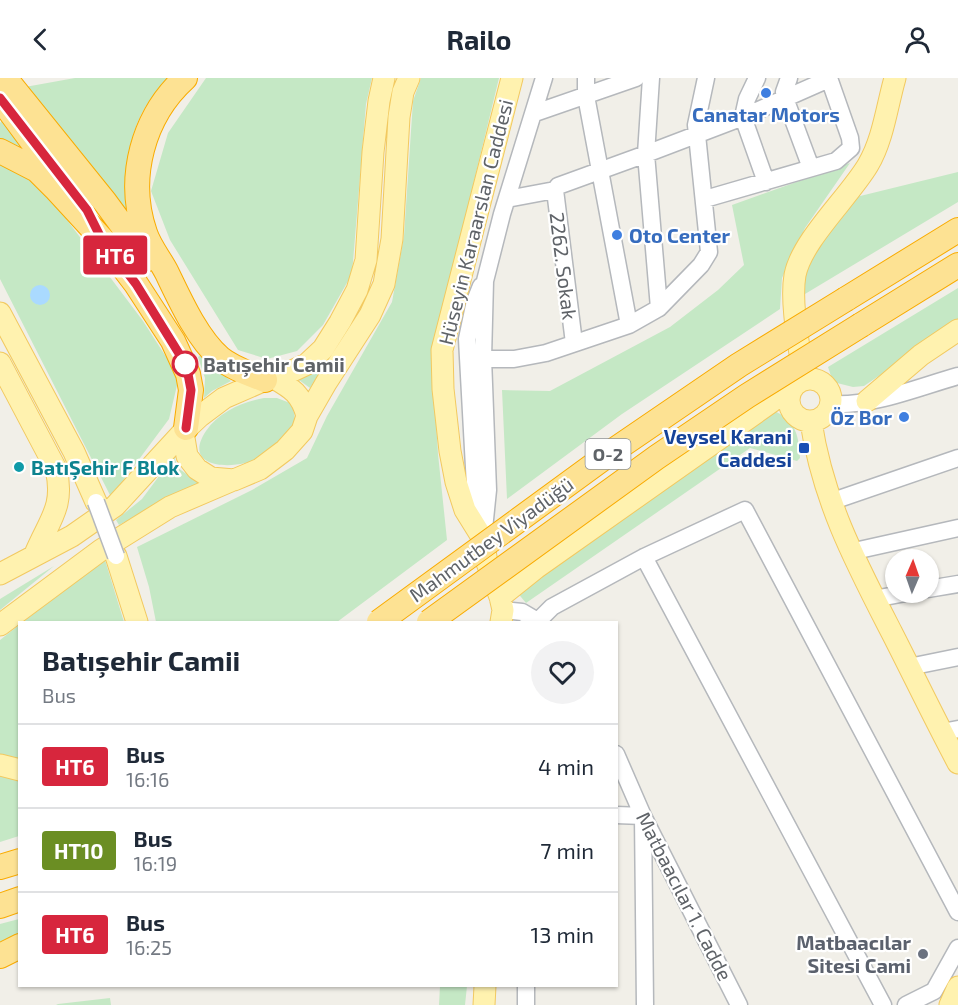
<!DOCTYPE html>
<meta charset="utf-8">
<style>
body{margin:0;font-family:"Exo 2",sans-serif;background:#f2f2f3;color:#1f2937;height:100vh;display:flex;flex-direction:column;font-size:22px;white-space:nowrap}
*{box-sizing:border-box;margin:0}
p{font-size:20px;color:#747a83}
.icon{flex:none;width:33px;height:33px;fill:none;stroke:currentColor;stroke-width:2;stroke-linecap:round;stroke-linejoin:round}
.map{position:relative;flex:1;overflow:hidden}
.panel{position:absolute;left:18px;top:543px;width:600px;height:366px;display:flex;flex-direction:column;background:#fff;border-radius:0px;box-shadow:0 2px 4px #0004}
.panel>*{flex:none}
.badge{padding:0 12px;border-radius:4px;font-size:21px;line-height:39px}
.needle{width:39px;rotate:2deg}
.tools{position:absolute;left:885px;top:471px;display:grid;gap:12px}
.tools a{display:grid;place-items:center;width:54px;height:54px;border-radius:50%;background:#fff;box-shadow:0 2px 4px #0004;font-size:30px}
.map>.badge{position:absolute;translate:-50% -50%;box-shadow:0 0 0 3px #fff}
.round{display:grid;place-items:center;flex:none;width:63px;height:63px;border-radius:32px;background:#f2f2f3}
.head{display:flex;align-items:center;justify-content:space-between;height:102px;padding:0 24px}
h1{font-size:28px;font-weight:700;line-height:45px}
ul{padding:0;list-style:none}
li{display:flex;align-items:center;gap:18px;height:84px;padding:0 24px;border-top:2px solid #e0e1e3}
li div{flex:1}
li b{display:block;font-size:22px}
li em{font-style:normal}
li .badge{min-width:66px;font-weight:700;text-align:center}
header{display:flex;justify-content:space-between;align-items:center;height:78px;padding:0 24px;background:#fff;font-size:27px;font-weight:700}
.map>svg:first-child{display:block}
.green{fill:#c5e8c5}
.water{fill:#aadaff}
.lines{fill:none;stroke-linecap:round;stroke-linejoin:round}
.minor-casing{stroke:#b5b8bc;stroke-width:19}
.major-casing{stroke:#f2c960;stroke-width:23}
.highway-casing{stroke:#f9ab00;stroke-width:26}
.minor{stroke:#fff;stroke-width:16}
.major{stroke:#fff2af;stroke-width:21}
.highway{stroke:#fde293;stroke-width:24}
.minor-bridge-casing{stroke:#b5b8bc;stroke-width:19;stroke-linecap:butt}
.highway-bridge-casing{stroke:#f9ab00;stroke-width:26;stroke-linecap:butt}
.minor-bridge{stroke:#fff;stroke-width:16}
.highway-bridge{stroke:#fde293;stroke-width:24}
.line-casing{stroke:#fff;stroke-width:14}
.line{stroke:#d7263d;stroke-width:9}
.shop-dot{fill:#3f7fe0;stroke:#fff;stroke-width:2}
.stop-dot{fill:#fff;stroke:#d7263d;stroke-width:3}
.transit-dot{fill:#1a4fb4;stroke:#fff;stroke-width:2}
.culture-dot{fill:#0f9aa8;stroke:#fff;stroke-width:2}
.worship-dot{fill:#6b7280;stroke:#fff;stroke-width:2}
.labels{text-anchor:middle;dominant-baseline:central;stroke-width:4.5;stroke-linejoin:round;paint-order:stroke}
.shield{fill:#fff;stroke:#8f9295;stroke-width:1.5}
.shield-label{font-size:18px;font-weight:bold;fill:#5f6368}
.shop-label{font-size:20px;font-weight:bold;fill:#366cbe;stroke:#fff}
.street-label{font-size:20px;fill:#5f6368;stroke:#fff}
.stop-label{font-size:20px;font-weight:bold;fill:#5f6368;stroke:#fff;text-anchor:start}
.transit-label{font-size:20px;font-weight:bold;fill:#164399;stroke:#fff;text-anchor:end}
.culture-label{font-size:20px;font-weight:bold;fill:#0d838f;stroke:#fff;text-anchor:start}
.worship-label{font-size:20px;font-weight:bold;fill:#5b616d;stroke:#fff;text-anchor:end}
</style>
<header><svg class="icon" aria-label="back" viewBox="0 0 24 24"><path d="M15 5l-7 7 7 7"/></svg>Railo<svg class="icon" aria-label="person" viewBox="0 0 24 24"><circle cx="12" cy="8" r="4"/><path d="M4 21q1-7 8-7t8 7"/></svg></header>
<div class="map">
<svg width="958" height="927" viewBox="0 0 958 927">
<rect width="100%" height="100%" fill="#f1efe8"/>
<!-- green -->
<path class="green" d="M75,0H169C128,38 125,82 128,134L25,9Z
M206,0H372L366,26L352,196L323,247L297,273L267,281L238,272L170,162L151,113L168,55Z
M421,0H499L432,277L438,376L447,462L337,544H156L149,509L137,469L252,412L307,380L327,338L392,224L404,158L413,23Z
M3,41L25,71L0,60V45Z
M0,85L37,102L143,243L179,299L169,341L111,419L0,201Z
M850,85L805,150L782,200L780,231L622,336L507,421L502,312L550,313L670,249L718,212L744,187L732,127Z
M958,94V124L805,216V203L808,182L848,121Z
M958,210V244L864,308L853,309L833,304L828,289Z
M201,277L208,285L231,303L212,313L204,320L205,300L198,279Z
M327,283L310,310L299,302L318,293Z
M264,320H277L290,325C299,341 294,347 282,360C272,371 261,382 245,385C221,391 184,386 206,353C219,334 242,324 264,320Z
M774,333C796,342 799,359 800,380L797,383L750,370L526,525L516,513Z
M174,378L178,390L199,405L119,447L116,442L142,421Z
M105,482L124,544H23Z
M54,488L0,532V521Z
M19,547V684L0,679V562Z
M0,696L20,700L19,758L0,764Z
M19,841V855L0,864V846Z
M440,908H467L465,927H439Z
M110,920L111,927H56L58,926Z"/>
<!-- water -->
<path class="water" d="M30 217a10 10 0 1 1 20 0a10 10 0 1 1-20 0Z"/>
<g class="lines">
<!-- minor casing -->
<g class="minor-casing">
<path id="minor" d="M586,0V18L629,247
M651,0L646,76L659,230
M757,0L747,21L743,39L766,104
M789,0L784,14L785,20L811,90
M535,35L636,0
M555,112L574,265
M507,121L555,112L558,108L646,76L743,39L829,1
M705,121L836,83L851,70L850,60L829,0
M468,281H514L546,275L629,247L659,230L701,187L709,174L696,47L706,0
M831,326C871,329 919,309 958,298
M830,424L958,380
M479,443L476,426L467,261L475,223L481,208
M483,461L488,412L483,280L485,203L502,136L544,0
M850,474L958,450
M644,479L883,927
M928,511L958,506
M874,521L911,514
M503,532L522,534L539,544
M537,544L552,529L644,479L745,432L958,834
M909,589L958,579
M942,654L958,651
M616,676L643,738L739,927
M616,737L643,738L645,927
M526,927V908
M906,927L934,913L958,870"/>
</g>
<!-- major casing -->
<g class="major-casing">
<path id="major" d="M0,235L74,374L96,424
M0,285L56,391C65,429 49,442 35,476
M272,299C291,310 301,315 307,338
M789 322a21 21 0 1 1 42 0a21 21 0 1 1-42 0Z
M804,302C800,272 790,226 795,197C802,162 849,119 868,87C883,62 887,28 895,0
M867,323L921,277L958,252
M811,344C823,423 856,485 892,555C914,598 935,642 958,685
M183,354L187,378L197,391L211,400L234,402L260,391L285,372L302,353L307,338L326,305L370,237L384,206L392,161L399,39L403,14L409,0
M116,478L137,544
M0,496L72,458L115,428L183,354L200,338L224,320L272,299L288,295L307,286L323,271L340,244L357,212L366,182L373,74L379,23L384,0
M500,519L536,490L774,322L790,316
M501,544L503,532L500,519L487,485L483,461L465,432L456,404L450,373L443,311L442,272L512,0
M0,547L101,472L170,429L233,402
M0,687L20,692
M484,927L485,908
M950,927L958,909"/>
</g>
<!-- highway casing -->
<g class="highway-casing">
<path id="highway" d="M5,0L105,124L147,181
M185,0C143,38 126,100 145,155C150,170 160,181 167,195C180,222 197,260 220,280C232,290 250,296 265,302
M0,20L34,66L63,100
M0,73L37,92L55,110L101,160L136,206L173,263L188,296L191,312L186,350
M846,221L958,152
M861,247L958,187
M0,789L20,783
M0,828L20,821
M0,878L20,868"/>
</g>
<!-- minor -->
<use href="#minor" class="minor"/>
<!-- major -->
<use href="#major" class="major"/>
<!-- highway -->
<use href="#highway" class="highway"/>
<!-- minor-bridge casing -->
<g class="minor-bridge-casing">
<path id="minor-bridge" d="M96,424L116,478"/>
</g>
<!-- highway-bridge casing -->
<g class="highway-bridge-casing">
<path id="highway-bridge" d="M379,544L613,373L739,287L846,221
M429,544L657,379L747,318L861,247"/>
</g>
<!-- minor-bridge -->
<use href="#minor-bridge" class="minor-bridge"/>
<!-- highway-bridge -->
<use href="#highway-bridge" class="highway-bridge"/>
</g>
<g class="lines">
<!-- line casing -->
<g class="line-casing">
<path id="line" d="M0,20L87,132L101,160L136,206L183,282L188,296L191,312L186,350"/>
</g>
<!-- line -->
<use href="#line" class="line"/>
</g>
<!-- markers -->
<g class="shop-dot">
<circle cx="766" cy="15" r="6"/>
<circle cx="617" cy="157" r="6"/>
<circle cx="904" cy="339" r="6"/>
</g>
<circle class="stop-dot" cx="185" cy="286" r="12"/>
<rect class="transit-dot" x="798" y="364" width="12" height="12" rx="3"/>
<circle class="culture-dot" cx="19" cy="389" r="6"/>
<circle class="worship-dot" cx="923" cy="876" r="6"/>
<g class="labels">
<!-- shield labels -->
<rect class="shield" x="585.5" y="361" width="45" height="30" rx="4.5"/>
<g class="shield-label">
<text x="608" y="376">O-2</text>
</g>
<!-- shop labels -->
<g class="shop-label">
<text x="766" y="36">Canatar Motors</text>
<text x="629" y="157" text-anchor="start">Oto Center</text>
<text x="892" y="339" text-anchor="end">Öz Bor</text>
</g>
<!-- street labels -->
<g class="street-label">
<text transform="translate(475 144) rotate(-76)">Hüseyin Karaarslan Caddesi</text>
<text transform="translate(564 188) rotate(83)">2262. Sokak</text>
<text transform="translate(491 461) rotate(-36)">Mahmutbey Viyadüğü</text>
<text transform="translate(685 818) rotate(63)">Matbaacılar 1. Cadde</text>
</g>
<!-- stop labels -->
<g class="stop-label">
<text x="203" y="286">Batışehir Camii</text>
</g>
<!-- transit labels -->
<g class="transit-label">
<text x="792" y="358">Veysel Karani<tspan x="792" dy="23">Caddesi</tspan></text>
</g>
<!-- culture labels -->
<g class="culture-label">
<text x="31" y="389">BatıŞehir F Blok</text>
</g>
<!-- worship labels -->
<g class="worship-label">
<text x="911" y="864">Matbaacılar<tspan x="911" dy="23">Sitesi Cami</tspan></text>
</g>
</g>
</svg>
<div class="tools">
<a><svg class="needle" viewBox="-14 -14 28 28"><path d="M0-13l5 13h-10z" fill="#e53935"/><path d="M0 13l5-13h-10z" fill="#747a83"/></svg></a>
</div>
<b class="badge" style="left:115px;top:177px;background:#d7263d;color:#fff">HT6</b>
<section class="panel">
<div class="head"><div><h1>Batışehir Camii</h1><p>Bus</p></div><a class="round"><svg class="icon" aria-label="heart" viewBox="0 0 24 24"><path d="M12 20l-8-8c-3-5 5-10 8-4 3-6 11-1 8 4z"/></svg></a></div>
<ul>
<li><span class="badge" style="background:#d7263d;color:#fff">HT6</span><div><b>Bus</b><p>16:16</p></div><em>4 min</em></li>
<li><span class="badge" style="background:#6b8e23;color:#fff">HT10</span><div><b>Bus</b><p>16:19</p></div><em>7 min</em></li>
<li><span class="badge" style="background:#d7263d;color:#fff">HT6</span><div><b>Bus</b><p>16:25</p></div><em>13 min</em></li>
</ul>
</section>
</div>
